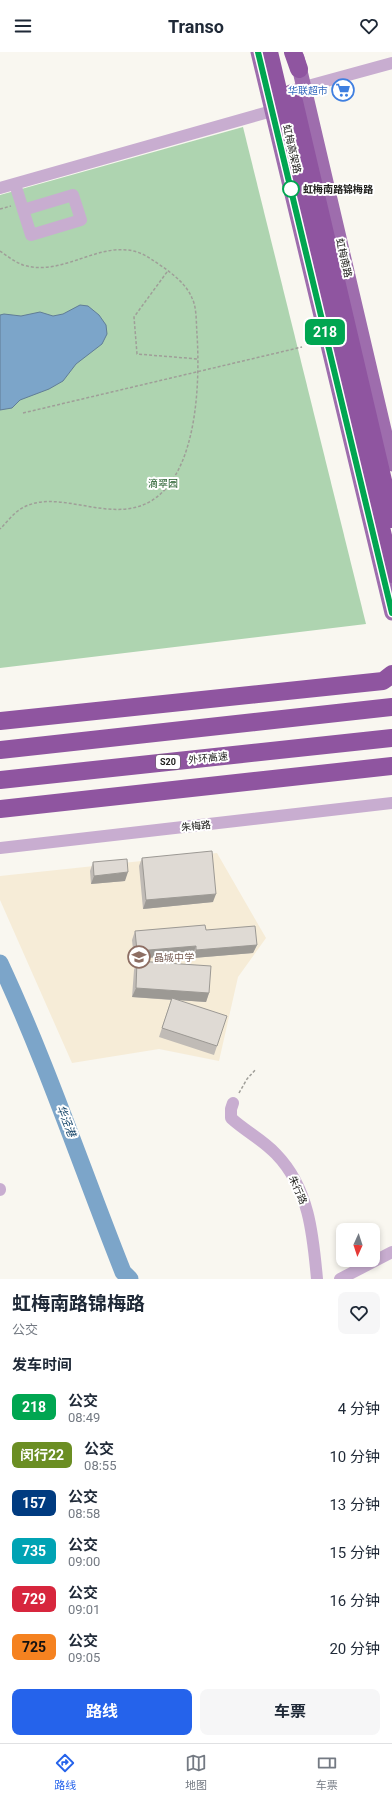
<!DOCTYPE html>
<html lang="zh">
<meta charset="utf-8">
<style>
body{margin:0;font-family:Roboto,"Noto Sans SC",sans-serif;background:#f6f6f7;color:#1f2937;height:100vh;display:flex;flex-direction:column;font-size:15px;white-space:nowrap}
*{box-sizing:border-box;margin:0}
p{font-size:13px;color:#747a83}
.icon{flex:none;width:22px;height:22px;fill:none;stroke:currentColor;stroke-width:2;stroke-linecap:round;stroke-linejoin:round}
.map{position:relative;height:1227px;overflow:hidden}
.sheet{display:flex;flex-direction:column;background:#fff;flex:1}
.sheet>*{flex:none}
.badge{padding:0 8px;border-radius:6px;font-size:14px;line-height:26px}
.needle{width:26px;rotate:183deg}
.buttons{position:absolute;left:336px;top:1171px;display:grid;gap:8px}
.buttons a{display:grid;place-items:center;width:44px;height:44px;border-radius:8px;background:#fff;box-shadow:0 2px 6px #0003;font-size:20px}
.map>.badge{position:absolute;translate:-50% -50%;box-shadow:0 0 0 2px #fff}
h2{padding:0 12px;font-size:15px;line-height:36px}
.round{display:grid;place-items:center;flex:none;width:42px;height:42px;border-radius:8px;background:#f6f6f7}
.head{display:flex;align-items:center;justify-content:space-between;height:68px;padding:0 12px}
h1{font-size:19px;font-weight:700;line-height:30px}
.button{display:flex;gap:8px;margin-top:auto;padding:8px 12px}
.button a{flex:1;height:46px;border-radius:8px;background:#2563eb;color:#fff;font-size:16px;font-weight:700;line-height:46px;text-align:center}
.button a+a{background:#f6f6f7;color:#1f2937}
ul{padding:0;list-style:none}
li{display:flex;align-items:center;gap:12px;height:48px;padding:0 12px}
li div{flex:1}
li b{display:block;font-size:15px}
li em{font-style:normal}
li .badge{min-width:44px;font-weight:700;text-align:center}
header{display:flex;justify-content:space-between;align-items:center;height:52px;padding:0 12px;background:#fff;font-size:18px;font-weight:700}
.tabs{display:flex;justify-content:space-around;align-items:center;height:56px;border-top:1px solid #e0e1e3;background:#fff;font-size:11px;color:#747a83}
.tabs a{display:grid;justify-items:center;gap:2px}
.tabs .current{color:#2563eb}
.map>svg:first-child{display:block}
.education{fill:#f6ecd7}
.green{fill:#aed4b0}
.water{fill:#7ca5c9;stroke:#617d96}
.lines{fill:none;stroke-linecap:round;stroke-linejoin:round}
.river{stroke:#7ca5c9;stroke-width:17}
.path{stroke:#9f9e98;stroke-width:1.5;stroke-dasharray:3 2;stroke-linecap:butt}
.minor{stroke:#c8add0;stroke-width:12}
.major{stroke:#9e6dad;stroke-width:15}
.highway{stroke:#8f55a0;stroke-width:18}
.wall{fill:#c0bbb6}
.shaded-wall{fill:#9c9994}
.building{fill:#dfdad4;stroke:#9c9994}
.line-casing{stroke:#fff;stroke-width:9}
.line{stroke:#00a651;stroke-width:6}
.stop-dot{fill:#fff;stroke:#00a651;stroke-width:2}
.labels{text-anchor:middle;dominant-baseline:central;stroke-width:4;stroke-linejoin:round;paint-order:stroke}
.shield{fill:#fff;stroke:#646462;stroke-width:1}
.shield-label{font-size:9px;font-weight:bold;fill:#21211e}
.shop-label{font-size:10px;fill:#366cbe;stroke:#fff;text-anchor:end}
.street-label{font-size:10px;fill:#21211e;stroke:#fff}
.stop-label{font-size:10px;font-weight:bold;fill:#21211e;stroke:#fff;text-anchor:start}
.park-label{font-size:10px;fill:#215b29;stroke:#fff}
.education-label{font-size:10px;fill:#785e54;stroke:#fff;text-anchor:start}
.water-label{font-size:11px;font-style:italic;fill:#154468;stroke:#fff}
</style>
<header><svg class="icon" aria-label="menu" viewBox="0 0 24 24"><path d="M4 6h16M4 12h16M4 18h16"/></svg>Transo<svg class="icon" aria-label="heart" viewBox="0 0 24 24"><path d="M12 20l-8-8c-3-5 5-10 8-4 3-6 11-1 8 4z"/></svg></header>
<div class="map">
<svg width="392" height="1227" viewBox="0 0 392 1227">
<rect width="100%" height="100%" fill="#f9f7f0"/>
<!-- education -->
<path class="education" d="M217,801L266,886L238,925L219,1009L159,997L72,1011L0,848V824Z"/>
<!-- green -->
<path class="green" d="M243,75L366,572L0,616V143Z"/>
<!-- water -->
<path class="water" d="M80,253L88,254L99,263L106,273L107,282L102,292L76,312L63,329L49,337L20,348L12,356L0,358V263L4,262L21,264L40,260L53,264L63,262Z"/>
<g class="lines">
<!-- river -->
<path class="river" d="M0,911C47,1012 82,1117 123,1220L130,1227"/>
<!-- path -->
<path class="path" d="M0,157L11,154
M0,199C7,204 15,210 23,213C67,227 109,178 151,207C166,217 185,229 192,246C197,256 196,270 197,282C200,329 198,421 151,449C109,474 56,433 19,458C12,463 6,471 0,477
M167,220L134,265L137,302L198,307
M23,361L302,295
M239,1041L247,1027L256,1017"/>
<!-- minor -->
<path class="minor" d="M297,37L392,11
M15,132L31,183L81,168L73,143L23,158
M0,136L272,59
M0,796L392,751
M233,1051L231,1057V1066C245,1079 263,1088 276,1102C309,1136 313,1182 317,1227
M0,1137V1138
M340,1227L392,1200"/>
<!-- major -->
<path class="major" d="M258,0L392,561
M297,6L392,412"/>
<!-- highway -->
<path class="highway" d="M269,0L392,522
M293,0L299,17
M292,41L392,467
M0,669L383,629L392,622
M0,698L392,655
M0,728L392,686
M0,757L392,714"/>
</g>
<!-- wall -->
<path class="wall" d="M142,806L213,850L143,857L139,814Z
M93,810L125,829L91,832L90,819Z
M206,878L257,893L253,901L193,906V902L134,907L132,888L135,879Z
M137,909L209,941L206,950L178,948L217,994L214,1003L159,985L171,948L132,945L134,918Z"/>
<!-- shaded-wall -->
<path class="shaded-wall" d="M128,820L125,829L91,832L94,824Z
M216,842L213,850L143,857L146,848Z
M257,893L253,901L193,906L196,898Z
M196,894L193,902L134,907L137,899Z
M136,936L209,941L206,950L132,945Z"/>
<!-- building -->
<path class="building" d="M212,799L216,842L146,848L142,806Z
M127,807L128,820L94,824L93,810Z
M205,873L206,878L255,874L257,893L196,898V894L137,899L135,879Z
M137,909L211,914L209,941L136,936Z
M172,946L227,964L217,994L162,976Z"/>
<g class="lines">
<!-- line casing -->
<g class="line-casing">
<path id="line" d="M258,0L392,561"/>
</g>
<!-- line -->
<use href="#line" class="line"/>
</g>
<!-- icons -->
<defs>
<g id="supermarket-ring" transform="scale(1.15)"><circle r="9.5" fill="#fff" stroke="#3f7fe0" stroke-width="1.5"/><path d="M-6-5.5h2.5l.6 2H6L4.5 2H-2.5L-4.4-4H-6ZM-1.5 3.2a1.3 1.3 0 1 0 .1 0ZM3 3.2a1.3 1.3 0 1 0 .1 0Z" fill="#3f7fe0"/></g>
<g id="school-ring" transform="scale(1.15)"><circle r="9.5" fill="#fff" stroke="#8d6e63" stroke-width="1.5"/><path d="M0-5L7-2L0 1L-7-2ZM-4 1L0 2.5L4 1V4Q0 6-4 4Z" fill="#8d6e63"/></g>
</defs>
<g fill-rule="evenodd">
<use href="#supermarket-ring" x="343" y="38"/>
<use href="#school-ring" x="139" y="905"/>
</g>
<!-- markers -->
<circle class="stop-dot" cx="291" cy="137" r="8"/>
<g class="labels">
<!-- shield labels -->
<rect class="shield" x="156" y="703" width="24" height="14" rx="3"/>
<g class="shield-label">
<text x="168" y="710">S20</text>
</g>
<!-- shop labels -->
<g class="shop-label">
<text x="328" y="38">华联超市</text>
</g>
<!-- street labels -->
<g class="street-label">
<text transform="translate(292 97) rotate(77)">虹梅高架路</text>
<text transform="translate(344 206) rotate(77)">虹梅南路</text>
<text transform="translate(208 706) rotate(-6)">外环高速</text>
<text transform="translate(196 774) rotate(-6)">朱梅路</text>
<text transform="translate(298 1138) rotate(66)">朱行路</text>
</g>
<!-- stop labels -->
<g class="stop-label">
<text x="303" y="137">虹梅南路锦梅路</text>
</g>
<!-- park labels -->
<g class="park-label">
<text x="163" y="431">滴翠园</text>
</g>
<!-- education labels -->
<g class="education-label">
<text x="154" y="905">晶城中学</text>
</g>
<!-- water labels -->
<g class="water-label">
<text transform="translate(66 1069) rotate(68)">华泾港</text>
</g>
</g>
</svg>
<div class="buttons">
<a><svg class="needle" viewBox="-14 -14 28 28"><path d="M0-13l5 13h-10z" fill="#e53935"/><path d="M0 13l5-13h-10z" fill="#747a83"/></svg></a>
</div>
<b class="badge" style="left:325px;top:280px;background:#00a651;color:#fff">218</b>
</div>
<section class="sheet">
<div class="head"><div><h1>虹梅南路锦梅路</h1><p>公交</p></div><a class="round"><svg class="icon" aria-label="heart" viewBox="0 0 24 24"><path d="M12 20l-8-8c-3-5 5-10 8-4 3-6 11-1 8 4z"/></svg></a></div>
<h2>发车时间</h2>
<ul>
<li><span class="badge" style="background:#00a651;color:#fff">218</span><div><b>公交</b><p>08:49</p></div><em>4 分钟</em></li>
<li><span class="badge" style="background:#6b8e23;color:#fff">闵行22</span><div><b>公交</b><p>08:55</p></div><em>10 分钟</em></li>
<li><span class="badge" style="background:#003b80;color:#fff">157</span><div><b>公交</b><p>08:58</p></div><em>13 分钟</em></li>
<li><span class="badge" style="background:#00a3b4;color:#fff">735</span><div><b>公交</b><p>09:00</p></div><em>15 分钟</em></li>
<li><span class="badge" style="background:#d7263d;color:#fff">729</span><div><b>公交</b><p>09:01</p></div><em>16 分钟</em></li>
<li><span class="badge" style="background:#f58220;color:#111">725</span><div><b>公交</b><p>09:05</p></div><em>20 分钟</em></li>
</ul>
<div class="button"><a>路线</a><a>车票</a></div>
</section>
<nav class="tabs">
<a class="current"><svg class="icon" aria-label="directions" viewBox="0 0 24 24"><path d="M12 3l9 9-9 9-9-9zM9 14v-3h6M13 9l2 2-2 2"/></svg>路线</a>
<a><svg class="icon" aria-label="map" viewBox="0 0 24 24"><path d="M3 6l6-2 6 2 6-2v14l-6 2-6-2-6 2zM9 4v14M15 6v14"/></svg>地图</a>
<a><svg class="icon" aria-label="tickets" viewBox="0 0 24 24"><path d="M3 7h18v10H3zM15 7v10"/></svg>车票</a>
</nav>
